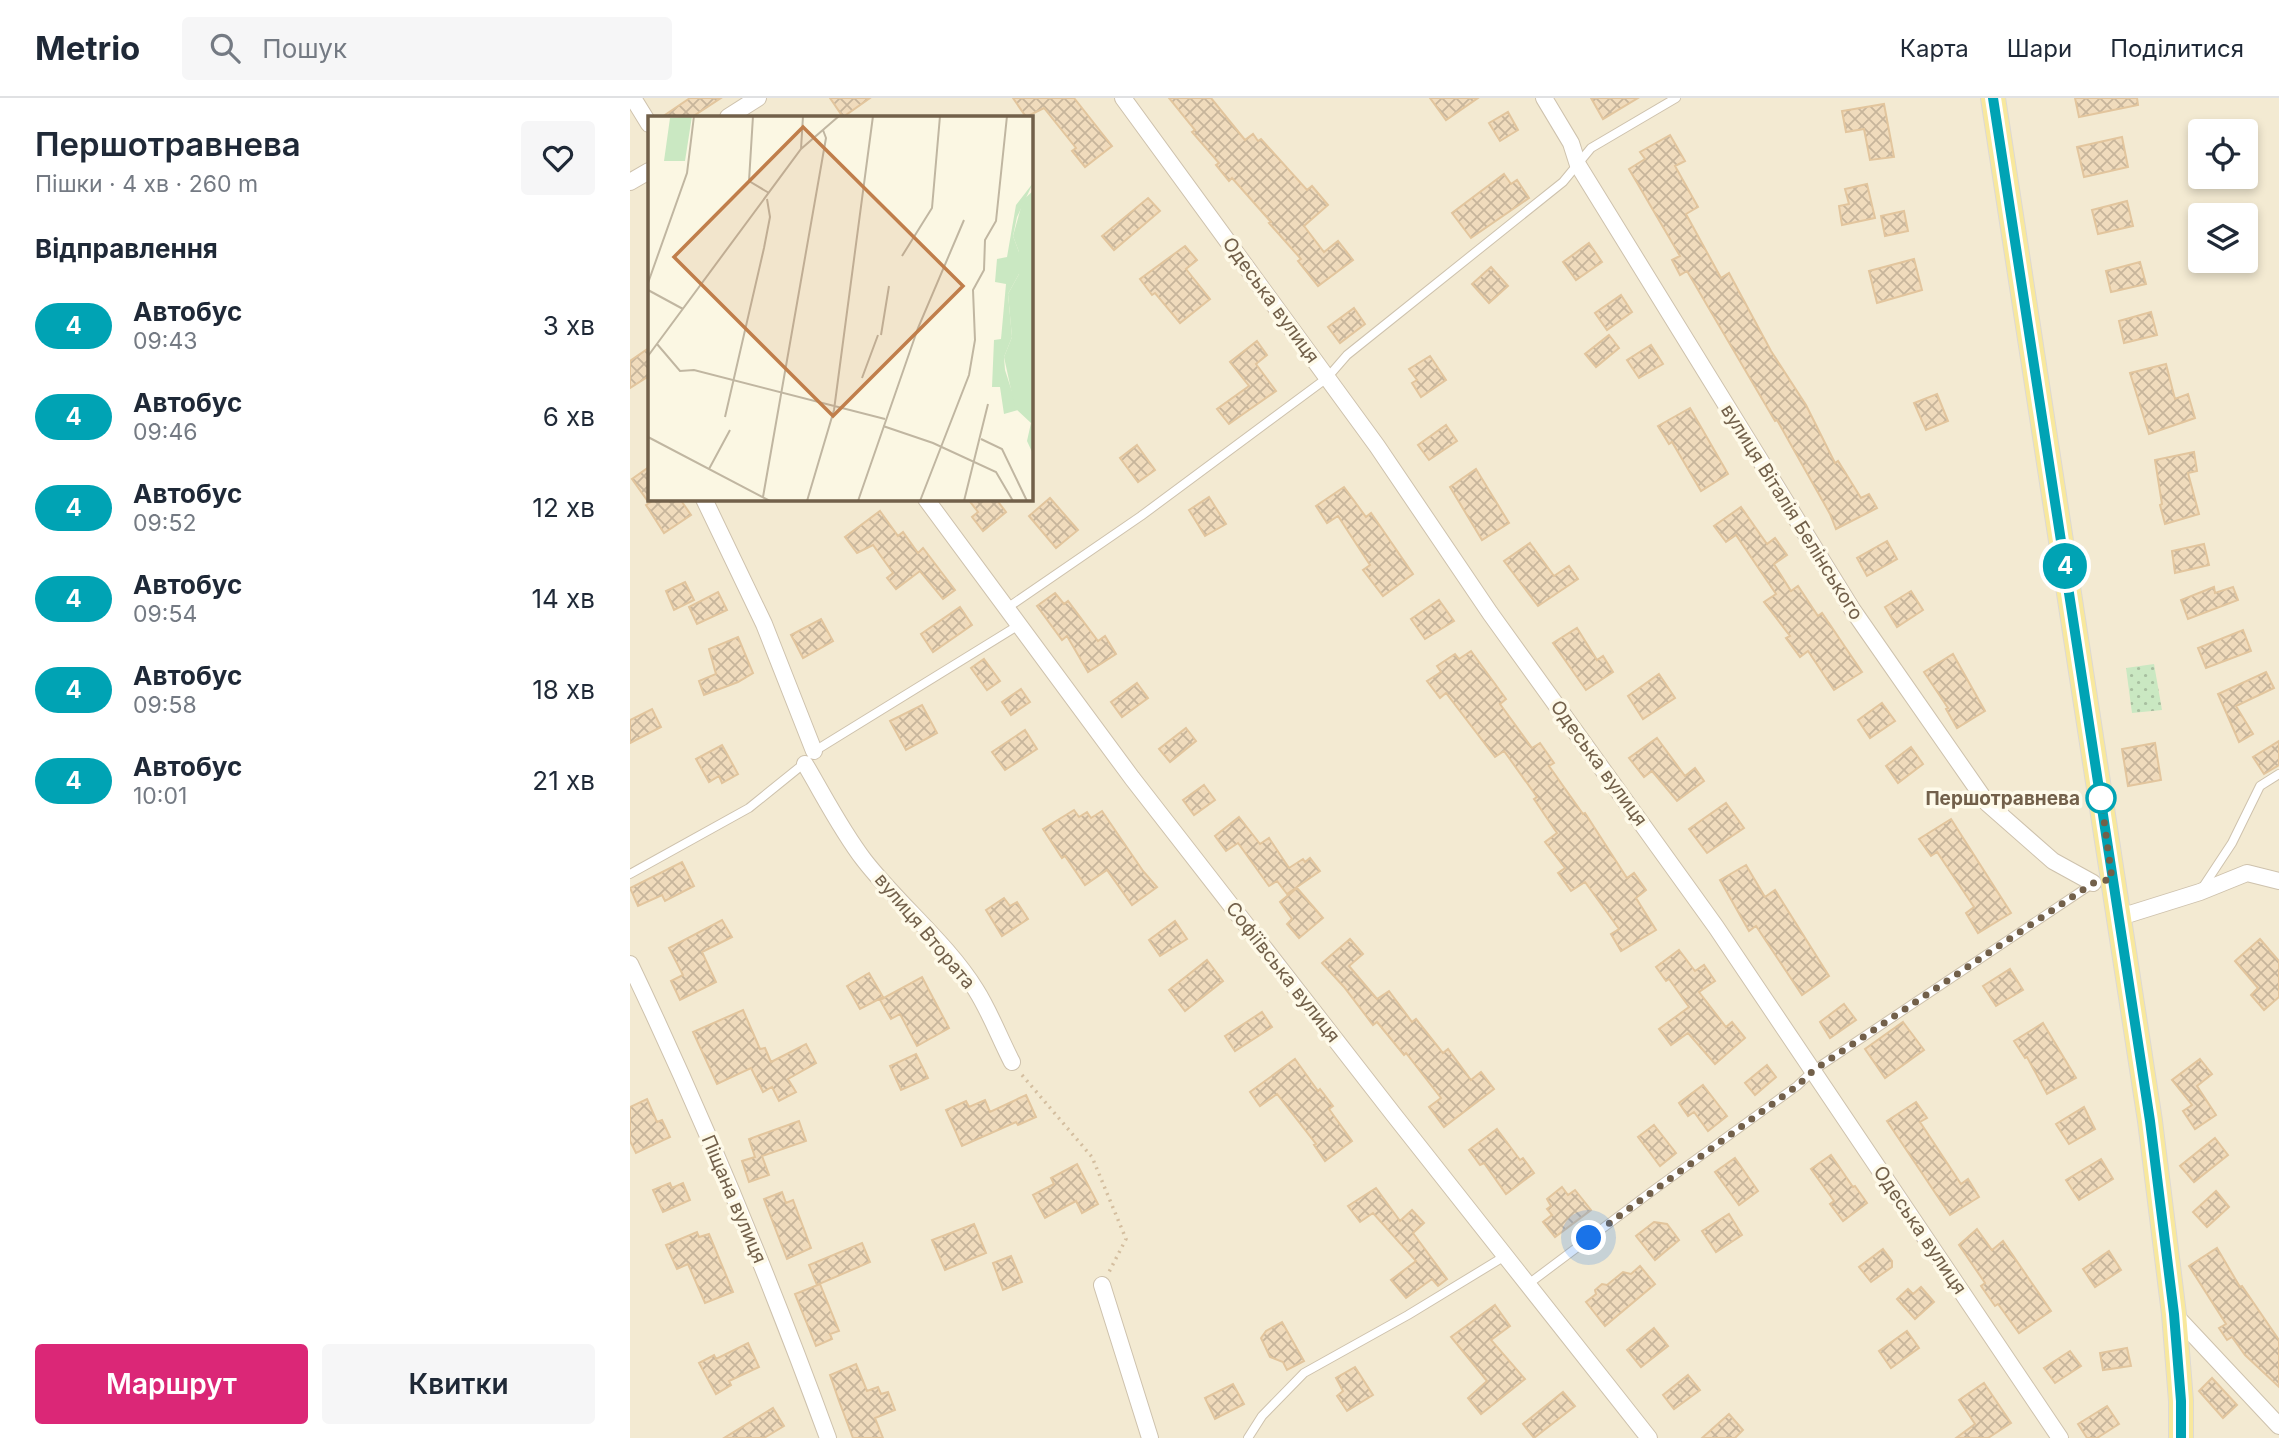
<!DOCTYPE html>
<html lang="uk">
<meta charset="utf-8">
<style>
body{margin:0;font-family:Inter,sans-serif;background:#f6f6f7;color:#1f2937;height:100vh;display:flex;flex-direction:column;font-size:26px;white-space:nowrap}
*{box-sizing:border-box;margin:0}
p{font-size:23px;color:#747a83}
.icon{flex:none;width:38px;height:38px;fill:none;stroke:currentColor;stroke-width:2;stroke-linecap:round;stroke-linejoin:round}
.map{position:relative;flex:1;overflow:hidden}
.sheet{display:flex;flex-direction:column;background:#fff;width:630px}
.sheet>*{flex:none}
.badge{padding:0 14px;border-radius:23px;font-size:24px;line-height:46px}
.buttons{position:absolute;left:1558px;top:21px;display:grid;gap:14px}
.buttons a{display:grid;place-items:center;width:70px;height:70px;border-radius:7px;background:#fff;box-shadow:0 4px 10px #0003;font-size:35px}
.you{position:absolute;width:35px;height:35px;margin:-18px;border:5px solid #fff;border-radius:50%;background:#1a73e8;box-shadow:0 0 0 10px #1a73e833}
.map>.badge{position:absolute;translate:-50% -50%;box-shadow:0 0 0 4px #fff}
h2{padding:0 35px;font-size:26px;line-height:63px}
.round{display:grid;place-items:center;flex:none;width:74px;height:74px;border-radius:7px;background:#f6f6f7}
.headline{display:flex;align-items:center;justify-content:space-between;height:119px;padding:0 35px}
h1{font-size:33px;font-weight:600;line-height:52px}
.action{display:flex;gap:14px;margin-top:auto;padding:14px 35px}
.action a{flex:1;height:80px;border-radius:7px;background:#db2777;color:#fff;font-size:28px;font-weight:600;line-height:80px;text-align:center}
.action a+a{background:#f6f6f7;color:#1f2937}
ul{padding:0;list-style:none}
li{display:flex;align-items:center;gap:21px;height:91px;padding:0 35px}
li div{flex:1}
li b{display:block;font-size:26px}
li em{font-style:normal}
li .badge{min-width:77px;font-weight:700;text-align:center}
header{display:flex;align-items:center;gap:42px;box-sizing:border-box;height:98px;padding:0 35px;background:#fff;border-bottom:2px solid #e0e1e3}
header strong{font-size:33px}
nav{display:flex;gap:38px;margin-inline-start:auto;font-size:24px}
.search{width:490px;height:63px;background:#f6f6f7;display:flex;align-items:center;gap:18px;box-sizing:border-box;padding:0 24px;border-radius:7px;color:#747a83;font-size:26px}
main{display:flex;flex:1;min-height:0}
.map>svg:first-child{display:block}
.residential{fill:#f3ead2;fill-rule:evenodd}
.grass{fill:url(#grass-dots)}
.building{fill:url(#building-cross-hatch);stroke:#e2c59d;stroke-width:2}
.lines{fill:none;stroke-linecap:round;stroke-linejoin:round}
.service-casing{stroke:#cec2ad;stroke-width:10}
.minor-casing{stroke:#cec2ad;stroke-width:18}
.primary-casing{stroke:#ddd9d4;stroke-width:26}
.path{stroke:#d4be9f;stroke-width:3.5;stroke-dasharray:2 5;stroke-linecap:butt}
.service{stroke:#fff;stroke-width:8}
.minor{stroke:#fff;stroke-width:16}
.primary{stroke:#f8e89d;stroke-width:24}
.line-casing{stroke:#fff;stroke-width:16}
.line{stroke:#00a3b4;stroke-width:10}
.walk{stroke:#72604a;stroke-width:7;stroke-dasharray:0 12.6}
.stop-dot{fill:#fff;stroke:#00a3b4;stroke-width:3.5}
.labels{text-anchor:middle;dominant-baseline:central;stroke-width:7;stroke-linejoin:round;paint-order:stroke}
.street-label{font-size:19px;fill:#72604a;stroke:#fefae9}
.stop-label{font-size:19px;font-weight:bold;fill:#72604a;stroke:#fefae9;text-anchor:end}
.inset-road{fill:none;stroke:#c0b6a1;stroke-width:2}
.view{fill:#c07e4b;fill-opacity:0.15;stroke:#c07e4b;stroke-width:3.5}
.inset-edge{fill:none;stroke:#72604a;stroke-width:3.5}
</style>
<header>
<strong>Metrio</strong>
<div class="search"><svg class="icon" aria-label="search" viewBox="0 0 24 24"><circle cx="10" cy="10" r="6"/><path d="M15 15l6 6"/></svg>Пошук</div>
<nav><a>Карта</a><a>Шари</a><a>Поділитися</a></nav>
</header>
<main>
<section class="sheet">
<div class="headline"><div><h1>Першотравнева</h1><p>Пішки · 4 хв · 260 m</p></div><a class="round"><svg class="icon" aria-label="heart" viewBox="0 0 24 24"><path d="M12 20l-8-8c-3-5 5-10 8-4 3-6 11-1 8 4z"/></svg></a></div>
<h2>Відправлення</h2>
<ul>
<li><span class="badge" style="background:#00a3b4;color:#fff">4</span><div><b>Автобус</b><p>09:43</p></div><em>3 хв</em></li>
<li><span class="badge" style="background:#00a3b4;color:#fff">4</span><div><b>Автобус</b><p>09:46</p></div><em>6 хв</em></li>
<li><span class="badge" style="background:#00a3b4;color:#fff">4</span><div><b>Автобус</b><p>09:52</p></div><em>12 хв</em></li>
<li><span class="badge" style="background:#00a3b4;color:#fff">4</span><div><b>Автобус</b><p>09:54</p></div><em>14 хв</em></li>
<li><span class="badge" style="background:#00a3b4;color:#fff">4</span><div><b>Автобус</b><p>09:58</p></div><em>18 хв</em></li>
<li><span class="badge" style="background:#00a3b4;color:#fff">4</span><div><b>Автобус</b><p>10:01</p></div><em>21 хв</em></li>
</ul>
<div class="action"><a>Маршрут</a><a>Квитки</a></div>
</section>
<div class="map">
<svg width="1649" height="1340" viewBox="0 0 1649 1340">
<defs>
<pattern id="grass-dots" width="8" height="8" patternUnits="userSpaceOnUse" patternTransform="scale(1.75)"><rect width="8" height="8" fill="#cae8c2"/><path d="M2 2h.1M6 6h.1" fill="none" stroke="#a8bfa0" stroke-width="1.8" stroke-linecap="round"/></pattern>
<pattern id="building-cross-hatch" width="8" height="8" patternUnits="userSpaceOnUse" patternTransform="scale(1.75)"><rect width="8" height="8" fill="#f0dbbc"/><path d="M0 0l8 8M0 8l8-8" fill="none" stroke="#c7b59b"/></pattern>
</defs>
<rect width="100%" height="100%" fill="#fbf7e3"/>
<!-- residential -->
<path class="residential" d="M0,0H1649V1340H0ZM19,19H401V401H19ZM1570,33H1615V79H1570ZM1570,117H1615V163H1570Z"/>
<!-- grass -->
<path class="grass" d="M1524,566L1532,612L1502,615L1496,570Z"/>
<!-- building -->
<path class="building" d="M60,0H91L62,19H32Z
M200,0H240L213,19Z
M383,0H444L482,48L455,69L442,53L446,50L414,10L396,19Z
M539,0H581L615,42L623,36L628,43L631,41L677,92L682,88L698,107L674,128L694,154L708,143L723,162L688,188L668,163L671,161L639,125L641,124L602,80L599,83L586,67L589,65L562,34L565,32Z
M800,0H848L816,22Z
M961,0H1008L973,21Z
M1445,0H1507L1508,7L1449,19Z
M1254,6L1264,59L1240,62L1234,31L1216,34L1212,13Z
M878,14L888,32L870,43L859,25Z
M1040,37L1055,63L1045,68L1068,109L1056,116L1091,180L1099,175L1141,253L1176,307L1205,365L1208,363L1231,400L1239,396L1247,410L1206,431L1200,416L1147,322L1145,323L1057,173L1050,177L1042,162L1050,158L999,71L1015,61L1010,54Z
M1492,39L1498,69L1454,79L1447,49Z
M874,76L881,86L887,82L899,100L841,140L822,115Z
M1237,86L1245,120L1212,127L1209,108L1219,106L1215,91Z
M518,100L530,113L484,152L472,138Z
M1497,103L1503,128L1468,136L1462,112Z
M1274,113L1278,133L1255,138L1251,118Z
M959,145L972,164L946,182L933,164Z
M555,148L567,162L556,171L580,201L550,225L525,195L522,197L510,181Z
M1284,161L1292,192L1247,205L1239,173Z
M1510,164L1516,186L1481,194L1476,173Z
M861,169L878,188L859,205L842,186Z
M991,197L1002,214L977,232L965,215Z
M724,210L735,226L710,245L698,229Z
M1521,214L1527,237L1494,245L1489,223Z
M979,237L989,250L966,269L955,256Z
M627,243L637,257L626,266L646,293L599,326L587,311L619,288L600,264Z
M1021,247L1033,266L1009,280L997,262Z
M19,250V278L0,290V263Z
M800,258L816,282L791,299L782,285L787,282L779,271Z
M1536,266L1545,301L1558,296L1565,320L1519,336L1500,275Z
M1307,296L1318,323L1296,332L1284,305Z
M1060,310L1098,376L1071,393L1042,344L1039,346L1028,328Z
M816,327L827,343L799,362L788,347Z
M507,347L525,372L508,384L490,360Z
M1564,354L1567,373L1558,375L1569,416L1535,426L1530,407L1532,406L1525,362Z
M19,369V405L26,401H50L61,417L34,435L16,407L19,405L2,381Z
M846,371L879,425L852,442L820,389Z
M714,389L736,419L741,415L783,476L753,498L733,472L740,467L708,418L697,425L686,408Z
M579,399L596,426L575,438L559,412Z
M420,400L448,432L426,450L399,418Z
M338,401H366L376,414L353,433L342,419L348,414Z
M1111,409L1137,446L1145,440L1157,457L1144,466L1161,493L1168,488L1188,518L1192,515L1232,574L1204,592L1178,553L1170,559L1156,540L1160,538L1134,504L1146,496L1106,437L1096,444L1084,428Z
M250,413L268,438L273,434L288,455L293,450L325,492L313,501L290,473L266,491L257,480L263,475L243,447L227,455L215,439Z
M1257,443L1267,461L1237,478L1227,460Z
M900,445L924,478L939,468L948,481L908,508L874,463Z
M1574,446L1579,467L1545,475L1542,453Z
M55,484L64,502L44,512L36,493Z
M1584,489L1585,495L1603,489L1608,502L1558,521L1551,502Z
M1281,493L1293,512L1267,529L1255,509Z
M88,494L97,512L67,526L59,509Z
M425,495L434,506L438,503L468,543L475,538L486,556L458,574L437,538L432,542L407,508Z
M809,502L824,523L795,541L781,521Z
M330,509L342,527L303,554L291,536Z
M191,521L203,543L173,560L161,537Z
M947,530L967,562L973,558L983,574L956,592L923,545Z
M1613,532L1621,553L1576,570L1568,550Z
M108,539L123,575L108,584L74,597L69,583L86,576L79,551Z
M841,553L876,601L870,606L902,650L910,645L924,665L919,668L953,716L955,715L997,780L1004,775L1016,792L1006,800L1026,832L991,853L981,836L989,831L955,784L941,793L928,775L935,770L915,744L927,735L904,701L907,699L874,653L865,659L816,595L810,600L797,583L811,574L807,568L825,556L829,561Z
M1323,556L1355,613L1327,630L1316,611L1318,610L1294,574Z
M354,561L370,583L357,592L341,570Z
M1636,574L1644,590L1606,608L1623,636L1609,644L1588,596Z
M1029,576L1045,600L1013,621L998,598Z
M507,585L518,600L492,619L481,604Z
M391,591L400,604L381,617L372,604Z
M1252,605L1265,623L1240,640L1228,622Z
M292,607L307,635L276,652L260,623Z
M22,611L31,629L0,645V622Z
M556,630L566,643L540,664L529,651Z
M395,632L407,651L375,672L362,654Z
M1027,640L1055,678L1065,670L1074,683L1047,703L1022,673L1014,679L999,660Z
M1649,643V667L1634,676L1623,659Z
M1525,645L1531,682L1498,688L1492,651Z
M92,647L108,676L92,685L89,678L79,684L66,661Z
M1281,649L1293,666L1268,685L1256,668Z
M574,687L585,702L564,717L553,702Z
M1096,705L1114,730L1077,755L1059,731Z
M444,712L449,719L457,714L461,720L472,713L513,773L527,789L502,807L477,772L455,787L435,758L432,760L413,731Z
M609,719L630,746L639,740L659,770L673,761L675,764L680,760L690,773L657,796L647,783L639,788L608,745L596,753L585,738Z
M1321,721L1381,815L1348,835L1336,815L1344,809L1307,754L1301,758L1289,741Z
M52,764L64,788L35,803L32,797L8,808L0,790Z
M1116,767L1135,799L1145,792L1199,878L1172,897L1126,828L1119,833L1090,782Z
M667,790L693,820L669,840L657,826L662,821L650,804Z
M374,800L380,808L387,804L398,821L372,838L356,812Z
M92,822L102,839L72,854L86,884L50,902L41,883L53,877L39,850Z
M545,823L557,841L530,858L519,842Z
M720,841L733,856L719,868L747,901L759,893L782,924L786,921L813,955L818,951L841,982L851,974L864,991L814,1029L799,1009L811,1000L776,955L774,957L747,924L743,927L714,889L692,865Z
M1630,841L1649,863V899L1634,912L1621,897L1628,890L1605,863Z
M1049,852L1065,873L1074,867L1085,883L1069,894L1096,929L1102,924L1115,940L1085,966L1058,935L1041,947L1029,931L1059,909L1039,881L1036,883L1026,869Z
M577,862L593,883L555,913L539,892Z
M1380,871L1393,892L1366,908L1353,888Z
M239,875L253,899L230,911L217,888Z
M292,879L319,930L287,948L270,916L261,921L250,902Z
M1214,906L1226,922L1200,940L1190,924Z
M113,912L130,951L135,950L141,964L176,946L186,965L158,981L166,994L149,1003L142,989L133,994L121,970L87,986L63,934Z
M632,914L642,929L605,953L595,938Z
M1273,924L1294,952L1255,980L1235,951Z
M1413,925L1446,980L1417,996L1397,959L1395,960L1384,943Z
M286,956L298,980L271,992L260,968Z
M665,961L688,993L690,991L703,1008L699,1011L722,1043L695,1063L684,1047L686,1046L647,996L630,1008L620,994Z
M1570,961L1582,976L1567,988L1586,1017L1565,1031L1553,1013L1562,1007L1542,982Z
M1137,967L1146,979L1125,997L1115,985Z
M1073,987L1097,1018L1078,1033L1064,1014L1058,1018L1049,1005Z
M396,997L406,1019L388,1027L386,1024L332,1048L316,1012L336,1003L339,1009L355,1002L360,1014Z
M17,1001L27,1024L32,1022L40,1039L6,1055L0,1043V1009Z
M1286,1004L1297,1020L1290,1024L1331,1086L1338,1081L1349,1099L1320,1117L1257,1023Z
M1454,1009L1465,1031L1439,1046L1426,1026Z
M169,1023L176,1043L132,1058L139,1077L119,1084L112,1063L125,1059L119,1041Z
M1024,1027L1046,1055L1030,1068L1008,1039Z
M867,1031L890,1062L893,1060L904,1075L876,1096L854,1065L850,1067L839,1052Z
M1585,1040L1598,1057L1564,1084L1550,1068Z
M1201,1057L1223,1089L1225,1088L1237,1105L1213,1123L1200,1106L1204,1103L1181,1071Z
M1105,1060L1128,1093L1109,1107L1085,1074Z
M1471,1061L1483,1081L1449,1102L1436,1082Z
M447,1066L468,1106L452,1115L446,1103L415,1120L403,1097L424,1086L421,1080Z
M40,1085L42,1090L53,1085L60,1102L33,1114L23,1092Z
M932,1089L938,1097L945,1092L961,1112L925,1139L913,1124L922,1117L917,1111L921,1108L917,1101Z
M746,1090L770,1123L782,1112L794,1125L783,1135L817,1181L808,1188L802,1181L776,1200L761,1182L786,1163L743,1115L730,1124L718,1108Z
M1586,1093L1599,1109L1577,1129L1563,1114Z
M152,1094L156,1105L163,1102L181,1150L157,1161L134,1101Z
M1099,1116L1112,1137L1086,1154L1072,1133Z
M1024,1124L1037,1126L1049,1142L1025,1162L1006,1138Z
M344,1126L356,1155L315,1172L302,1142Z
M1347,1131L1362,1152L1373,1143L1421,1213L1389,1235L1368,1206L1365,1208L1351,1188L1355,1185L1329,1147Z
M67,1134L69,1139L79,1136L103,1194L75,1205L58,1166L47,1171L36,1147Z
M232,1145L240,1164L187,1187L179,1167Z
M1587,1150L1610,1189L1612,1188L1649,1242V1289L1615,1257L1602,1239L1597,1242L1589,1230L1596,1226L1559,1168Z
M1253,1151L1262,1163V1169L1241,1184L1229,1169Z
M1479,1153L1491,1172L1465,1189L1453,1171Z
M381,1158L392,1184L373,1192L363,1165Z
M1010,1168L1025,1186L975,1228L956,1204L966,1196L965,1192L972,1186L977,1187L993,1174L1001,1176Z
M190,1186L209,1233L200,1236L202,1241L186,1248L165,1196Z
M1291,1189L1304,1204L1285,1221L1267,1201L1278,1191L1283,1196Z
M865,1207L880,1228L861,1242L895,1281L851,1316L838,1300L857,1283L821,1239Z
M652,1224L674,1263L657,1272L653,1264L640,1259L631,1240L636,1233Z
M1024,1230L1038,1248L1011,1269L997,1252Z
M1277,1233L1289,1250L1261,1270L1249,1253Z
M118,1245L129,1269L99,1283L101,1287L86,1296L69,1265L84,1257L86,1261Z
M1497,1250L1501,1268L1473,1272L1470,1255Z
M1440,1253L1451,1268L1425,1285L1414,1270Z
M226,1266L237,1293L248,1289L251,1296L258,1294L265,1312L245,1320L253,1340H223L209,1303L200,1277Z
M725,1269L743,1297L717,1313L707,1298L713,1293L706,1280Z
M1058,1277L1070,1292L1044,1311L1033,1297Z
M1582,1280L1607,1307L1593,1320L1569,1293Z
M1354,1285L1381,1325L1358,1340H1326L1345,1326L1329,1302Z
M603,1286L614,1306L585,1321L575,1300Z
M933,1294L945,1308L904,1340L893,1326Z
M1477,1308L1489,1326L1467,1340H1457L1448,1326Z
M143,1310L154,1328L134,1340H94Z
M1099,1316L1113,1332L1105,1340H1072Z"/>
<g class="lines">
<!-- service casing -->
<g class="service-casing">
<path id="service" d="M377,510L511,418L697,280L717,257L933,84L961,50L1046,0
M183,654L389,527
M0,776L119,710L176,664
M1571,792L1602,745L1630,688L1649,676
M897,1187L1021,1094L1167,988L1184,972L1462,786
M618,1340L632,1318L674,1275L778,1217L875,1158"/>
</g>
<!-- minor casing -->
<g class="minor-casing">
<path id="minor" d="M3,0L19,26
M493,0L747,348L860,515L1086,829L1430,1340
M914,0L941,45L948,67L1222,511L1357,705L1423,763L1463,785
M98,19L128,0
M0,84L19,73
M74,401L134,526L184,653
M296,401L502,680L764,1017L1019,1340
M175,666C194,698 211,732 234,762C268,806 317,845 346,892C360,914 370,941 382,964
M1487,820L1570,794L1617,775L1649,783
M0,866C74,1021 139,1179 198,1340
M472,1187L520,1340
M1544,1216L1649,1328"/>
</g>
<!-- primary casing -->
<g class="primary-casing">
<path id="primary" d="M1363,0L1520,1023L1544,1216L1551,1303V1340"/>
</g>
<!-- path -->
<path class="path" d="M392,977L462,1059L496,1141L479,1174"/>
<!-- service -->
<use href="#service" class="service"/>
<!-- minor -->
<use href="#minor" class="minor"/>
<!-- primary -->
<use href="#primary" class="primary"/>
</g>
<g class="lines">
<!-- line casing -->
<g class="line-casing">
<path id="line" d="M1363,0L1520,1023L1544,1216L1551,1303V1340"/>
</g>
<!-- line -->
<use href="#line" class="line"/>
<!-- walk -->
<path class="walk" d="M959,1140L1167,988L1184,972L1463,785L1482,781L1471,700"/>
</g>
<!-- markers -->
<circle class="stop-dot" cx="1471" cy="700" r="14"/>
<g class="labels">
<!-- street labels -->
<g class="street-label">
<text transform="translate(641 202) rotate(54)">Одеська вулиця</text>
<text transform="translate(1162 414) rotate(58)">вулиця Віталія Белінського</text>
<text transform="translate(969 665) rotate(54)">Одеська вулиця</text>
<text transform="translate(295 833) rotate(50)">вулиця Втората</text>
<text transform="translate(653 874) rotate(52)">Софіївська вулиця</text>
<text transform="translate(104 1101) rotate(67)">Піщана вулиця</text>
<text transform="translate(1290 1132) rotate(56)">Одеська вулиця</text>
</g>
<!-- stop labels -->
<g class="stop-label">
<text x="1450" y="700">Першотравнева</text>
</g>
</g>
<!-- overview -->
<g transform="translate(18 18)">
<rect width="385" height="385" fill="#fbf7e3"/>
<path d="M44,0L37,45H16L22,2ZM385,67L369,101L365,120L371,136V158L360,178L364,221L356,241L357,254L370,294L356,298L352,271H344L346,224L353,223L358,168L347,166L349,143L359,141L368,89Z" fill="#cae8c2"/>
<path d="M385,75V338L379,325L383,307L367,292L356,241L364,221L360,178L371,158V136L365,120L375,84Z" fill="#cae8c2"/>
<path class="inset-road" d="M105,0L101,65L121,77M153,33L155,0M254,140L284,92L292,0M0,167L39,57L46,0M0,174L35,193M233,219L241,170M9,228L32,255L46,254L237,303M0,240L153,33L191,0M214,262L230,219M77,301L116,132L122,101L119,83M235,310L285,327L348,356L365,385M0,321L122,385M333,323L354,333L379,385M61,353L82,314M115,381L178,22L175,14M159,385L186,294L225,0M210,385L270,212L316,104M272,385L321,259L327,224L325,174L336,154L337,124L348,105L359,0M316,385L340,288"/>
<path class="view" d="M155,11L315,170L185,300L26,141Z"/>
<rect width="385" height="385" class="inset-edge"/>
</g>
</svg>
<div class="buttons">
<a><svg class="icon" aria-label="locate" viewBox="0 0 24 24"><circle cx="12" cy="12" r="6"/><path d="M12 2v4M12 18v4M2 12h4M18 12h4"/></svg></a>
<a><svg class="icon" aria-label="layers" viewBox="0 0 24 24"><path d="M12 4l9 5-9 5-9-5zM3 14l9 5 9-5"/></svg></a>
</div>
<div class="you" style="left:959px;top:1140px"></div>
<b class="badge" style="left:1435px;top:468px;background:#00a3b4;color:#fff">4</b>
</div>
</main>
